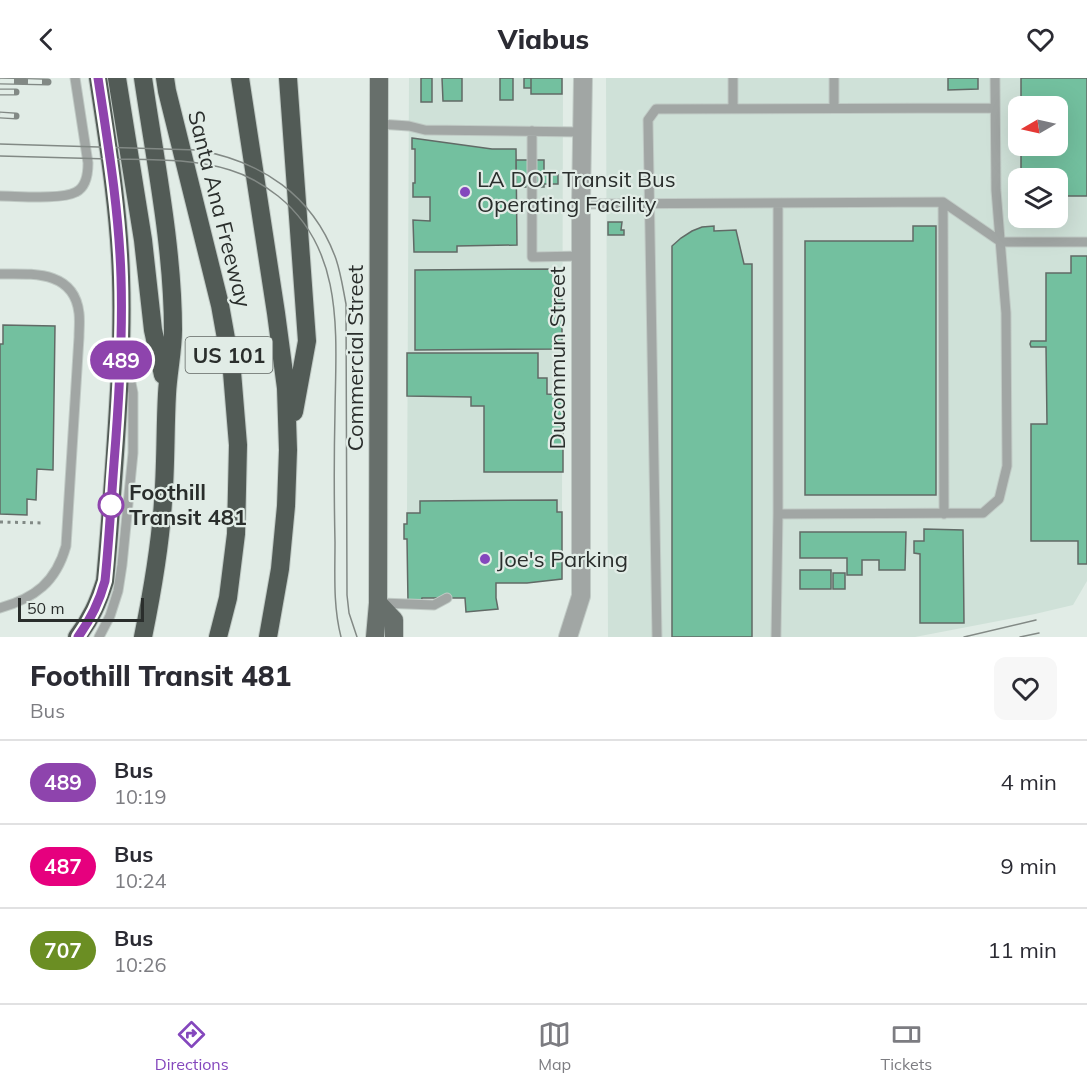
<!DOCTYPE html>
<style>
body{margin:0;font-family:Mulish,sans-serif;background:#f7f7f7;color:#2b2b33;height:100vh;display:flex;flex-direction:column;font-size:22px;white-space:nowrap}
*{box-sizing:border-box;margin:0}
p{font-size:20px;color:#7c7c81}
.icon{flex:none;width:33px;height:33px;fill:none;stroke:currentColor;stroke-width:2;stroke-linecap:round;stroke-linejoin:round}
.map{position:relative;height:559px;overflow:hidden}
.sheet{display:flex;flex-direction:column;background:#fff;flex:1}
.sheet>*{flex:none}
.badge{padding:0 12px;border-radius:20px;font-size:21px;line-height:39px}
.needle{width:39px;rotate:261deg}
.controls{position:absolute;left:1008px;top:18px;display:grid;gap:12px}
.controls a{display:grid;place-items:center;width:60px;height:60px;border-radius:12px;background:#fff;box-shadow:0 6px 24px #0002;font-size:30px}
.scale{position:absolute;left:18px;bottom:15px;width:126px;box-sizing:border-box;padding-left:6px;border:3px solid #2a2e2c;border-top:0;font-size:16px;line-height:21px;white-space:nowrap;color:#2a2e2c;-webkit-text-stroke:4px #e1ece6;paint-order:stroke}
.map>.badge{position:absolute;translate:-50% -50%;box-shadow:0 0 0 3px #fff}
.round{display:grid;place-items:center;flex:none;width:63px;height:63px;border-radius:12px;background:#f7f7f7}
.head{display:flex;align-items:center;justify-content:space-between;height:102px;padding:0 30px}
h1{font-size:28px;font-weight:800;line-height:45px}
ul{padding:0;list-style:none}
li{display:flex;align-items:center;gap:18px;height:84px;padding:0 30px;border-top:2px solid #e1e1e2}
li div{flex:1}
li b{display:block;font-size:22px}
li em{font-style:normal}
li .badge{min-width:66px;font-weight:700;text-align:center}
header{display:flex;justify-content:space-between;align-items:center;height:78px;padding:0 30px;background:#fff;font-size:27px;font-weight:800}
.tabs{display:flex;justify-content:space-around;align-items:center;height:84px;border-top:2px solid #e1e1e2;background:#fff;font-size:16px;color:#7c7c81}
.tabs a{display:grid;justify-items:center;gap:3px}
.tabs .on{color:#8447bd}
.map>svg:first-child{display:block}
.built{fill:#cfe1d8;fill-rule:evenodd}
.building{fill:#73c09f;stroke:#616a66;stroke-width:1.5}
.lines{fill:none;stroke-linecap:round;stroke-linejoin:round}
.lane-casing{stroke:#c0cac5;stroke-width:11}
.street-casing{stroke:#c0cac5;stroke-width:20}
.primary-casing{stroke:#c0cac5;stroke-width:20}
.highway-casing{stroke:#c0cac5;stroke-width:20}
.path{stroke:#818985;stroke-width:3;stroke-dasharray:3 4.5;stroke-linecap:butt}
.lane{stroke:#a1a6a4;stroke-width:9}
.street{stroke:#a1a6a4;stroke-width:18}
.primary{stroke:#676f6b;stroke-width:18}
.highway{stroke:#525b56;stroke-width:18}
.tram{stroke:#828985;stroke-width:1.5}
.rail-casing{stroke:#828985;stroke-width:7}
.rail{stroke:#e1ece6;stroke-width:4.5;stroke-dasharray:14;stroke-linecap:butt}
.line-casing{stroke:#fff;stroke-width:14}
.line{stroke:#8e44ad;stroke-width:9}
.poi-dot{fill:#8447bd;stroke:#e1ece6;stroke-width:2}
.stop-dot{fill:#fff;stroke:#8e44ad;stroke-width:3}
.labels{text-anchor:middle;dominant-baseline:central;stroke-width:4.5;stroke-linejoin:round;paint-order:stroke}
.shield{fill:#e1ece6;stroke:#616764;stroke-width:1.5}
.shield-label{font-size:21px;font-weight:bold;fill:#2a2e2c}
.poi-label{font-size:22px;fill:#2a2e2c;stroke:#e1ece6;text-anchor:start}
.street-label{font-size:22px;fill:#2a2e2c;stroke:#e1ece6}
.stop-label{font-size:22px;font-weight:bold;fill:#2a2e2c;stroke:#e1ece6;text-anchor:start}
</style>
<header><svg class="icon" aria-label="back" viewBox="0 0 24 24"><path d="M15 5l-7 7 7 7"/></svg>Viabus<svg class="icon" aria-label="heart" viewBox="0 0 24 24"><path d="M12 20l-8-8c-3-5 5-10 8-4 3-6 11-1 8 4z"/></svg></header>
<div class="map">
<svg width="1087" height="559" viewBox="0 0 1087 559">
<rect width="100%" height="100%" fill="#e1ece6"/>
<!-- built -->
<path class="built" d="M409,0H563L562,434L420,423V435H407Z
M606,0H1087V503L1073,527L1035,536L915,559H608ZM1018,28H1058V68H1018ZM1018,100H1058V140H1018Z"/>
<!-- building -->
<path class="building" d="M421,0H432V24H421Z
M442,0H462V23H443Z
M500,0H513V22H500Z
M524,0H531V10H524Z
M531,0H562V16H531Z
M948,0H978V11L948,12Z
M1021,0H1087V118H1058V100H1021V68H1058V28H1021Z
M412,60L492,71H516L517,167L457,168V174H414L413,142L430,143V119H413V105H415V71H412Z
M516,82H544V97H540V106H544V109H516Z
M540,97H558V106H540Z
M608,144H622L621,152H624V157H608Z
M714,148V153L736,152L744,186H752V559H672V168L681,160L692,153L702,149Z
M913,148H936V417H805V163H913Z
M1071,178H1087V486H1078V463H1031V346H1047L1046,269H1031L1030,266L1031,263H1046V195H1071Z
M562,191V271L415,272V192Z
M3,247L55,248L53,392L37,391L36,422L27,421V437L0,436V266H3Z
M407,275H538V300H547V316L563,317V394H484V328H471V319L407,318Z
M557,422V434H562V501L527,505H496V520L498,531L466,534L465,520H422L421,524H408L407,461H404V446H407V435H420V423Z
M924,451L963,452L964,545H920V476L914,475V463H924Z
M800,454H906L905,492H879V482H862V497H847V480H800Z
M800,492H831V511H800Z
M833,495H845V511H833Z"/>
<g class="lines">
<!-- lane casing -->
<g class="lane-casing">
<path id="lane" d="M733,30V0
M834,30V0
M379,46L409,48L425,52L582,54
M532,53V179L581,178
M0,118C18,118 61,122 76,114C86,109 88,96 88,85L75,0
M943,124L944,436
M581,126L943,124L1001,164H1087
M0,196C32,196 74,192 79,235C80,243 79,251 79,259L66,468C56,504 35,520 0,530
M778,436L983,435L999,421L1007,388L1006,235L996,112L995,0
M381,525L434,527L447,520
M99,559L110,538L118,513L122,487L133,375V315L127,285
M657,559L648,42L656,31L995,30
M776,559L778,436V125"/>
</g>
<!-- street casing -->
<g class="street-casing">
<path id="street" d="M568,559L581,518V126L583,0"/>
</g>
<!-- primary casing -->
<g class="primary-casing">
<path id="primary" d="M378,525L394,542V559
M375,559L378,525L379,0"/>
</g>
<!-- highway casing -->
<g class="highway-casing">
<path id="highway" d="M117,0L143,162L153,252L163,297
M165,0L167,13L220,227L232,294L238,367L236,456L228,520L218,559
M240,0L276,235L286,310L288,372L286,428L280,491L268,559
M288,0L307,263L294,334
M77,559C91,541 98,525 105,503C109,461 112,418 115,376C119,317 123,258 121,199C119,132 108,66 98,0
M143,559C152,515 160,470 163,424C166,388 165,352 167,316C168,295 173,273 173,252C173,170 155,82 143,0"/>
</g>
<!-- path -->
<path class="path" d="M0,444L45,445"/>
<!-- lane -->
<use href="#lane" class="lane"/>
<!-- street -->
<use href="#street" class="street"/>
<!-- primary -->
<use href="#primary" class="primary"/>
<!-- highway -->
<use href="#highway" class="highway"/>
<!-- tram -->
<path class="tram" d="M0,66L197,72C261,83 313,117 336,181C341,196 343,211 346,226L347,517L349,535L357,559
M0,78C36,79 73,80 109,81C149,82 191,80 230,92C247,97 264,107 278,118C345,172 336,256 335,333C334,377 334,420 335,464C335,496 333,528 341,559
M964,559L1036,542
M1020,559L1039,555"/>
<!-- rail casing -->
<g class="rail-casing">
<path id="rail" d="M0,3L48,4
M0,14H16
M0,37L16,38"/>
</g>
<!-- rail -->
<use href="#rail" class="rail"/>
</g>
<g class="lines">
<!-- line casing -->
<g class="line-casing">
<path id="line" d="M78,559C91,541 99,525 105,503C109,464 111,424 114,385C119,323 123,261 121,199C119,132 108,66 98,0"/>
</g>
<!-- line -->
<use href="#line" class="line"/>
</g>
<!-- markers -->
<g class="poi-dot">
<circle cx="465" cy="114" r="6"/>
<circle cx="485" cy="481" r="6"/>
</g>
<circle class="stop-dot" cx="111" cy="427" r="12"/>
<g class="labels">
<!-- shield labels -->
<rect class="shield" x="185.5" y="259" width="87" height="36" rx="4.5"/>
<g class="shield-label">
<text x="229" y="277">US 101</text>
</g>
<!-- poi labels -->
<g class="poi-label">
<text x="477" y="101">LA DOT Transit Bus<tspan x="477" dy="25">Operating Facility</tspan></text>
<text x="497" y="481">Joe's Parking</text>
</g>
<!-- street labels -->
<g class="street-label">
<text transform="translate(220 131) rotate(76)">Santa Ana Freeway</text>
<text transform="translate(355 280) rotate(-90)">Commercial Street</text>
<text transform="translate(557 280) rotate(-90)">Ducommun Street</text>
</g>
<!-- stop labels -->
<g class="stop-label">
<text x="129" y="414">Foothill<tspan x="129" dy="25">Transit 481</tspan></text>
</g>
</g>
</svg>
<div class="controls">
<a><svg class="needle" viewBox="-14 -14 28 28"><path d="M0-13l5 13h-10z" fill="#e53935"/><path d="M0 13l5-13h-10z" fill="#7c7c81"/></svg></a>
<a><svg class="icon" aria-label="layers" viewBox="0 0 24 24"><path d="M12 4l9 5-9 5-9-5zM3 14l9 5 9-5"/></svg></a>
</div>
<div class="scale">50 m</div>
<b class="badge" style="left:121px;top:282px;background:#8e44ad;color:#fff">489</b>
</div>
<section class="sheet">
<div class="head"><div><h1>Foothill Transit 481</h1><p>Bus</p></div><a class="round"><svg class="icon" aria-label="heart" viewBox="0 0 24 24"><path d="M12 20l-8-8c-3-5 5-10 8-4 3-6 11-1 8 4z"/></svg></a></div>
<ul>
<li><span class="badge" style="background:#8e44ad;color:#fff">489</span><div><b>Bus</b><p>10:19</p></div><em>4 min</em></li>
<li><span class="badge" style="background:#e6007e;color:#fff">487</span><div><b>Bus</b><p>10:24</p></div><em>9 min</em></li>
<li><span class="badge" style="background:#6b8e23;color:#fff">707</span><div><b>Bus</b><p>10:26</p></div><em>11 min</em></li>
</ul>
</section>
<nav class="tabs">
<a class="on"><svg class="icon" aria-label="directions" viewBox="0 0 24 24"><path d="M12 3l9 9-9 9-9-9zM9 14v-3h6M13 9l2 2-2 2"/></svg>Directions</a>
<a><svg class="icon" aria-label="map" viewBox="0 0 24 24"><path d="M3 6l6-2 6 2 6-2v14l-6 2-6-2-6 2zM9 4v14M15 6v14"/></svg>Map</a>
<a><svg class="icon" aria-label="tickets" viewBox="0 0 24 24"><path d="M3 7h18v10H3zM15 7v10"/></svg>Tickets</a>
</nav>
